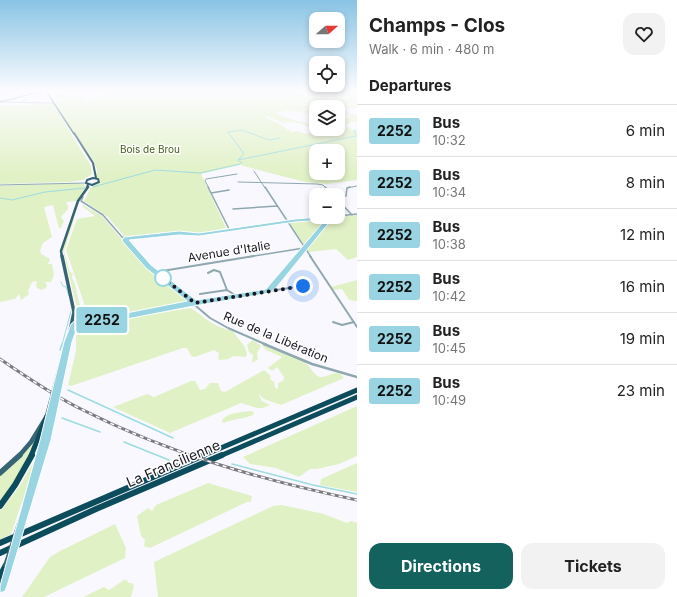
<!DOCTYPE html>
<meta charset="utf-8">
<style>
body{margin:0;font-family:Inter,sans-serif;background:#f2f2f2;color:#222;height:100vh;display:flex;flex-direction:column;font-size:15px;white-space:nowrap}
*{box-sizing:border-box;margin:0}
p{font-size:13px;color:#767676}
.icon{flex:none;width:22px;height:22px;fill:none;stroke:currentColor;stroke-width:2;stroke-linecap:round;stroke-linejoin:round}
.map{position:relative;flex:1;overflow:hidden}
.side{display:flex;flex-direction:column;background:#fff;width:320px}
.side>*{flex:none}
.badge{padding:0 8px;border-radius:3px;font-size:14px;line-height:26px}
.needle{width:26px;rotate:70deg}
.fabs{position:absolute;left:309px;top:12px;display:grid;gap:8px}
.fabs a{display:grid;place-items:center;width:36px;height:36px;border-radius:8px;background:#fff;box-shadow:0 2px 6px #0003;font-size:20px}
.you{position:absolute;width:20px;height:20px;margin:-10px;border:3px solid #fff;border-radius:50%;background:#1a73e8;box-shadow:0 0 0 6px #1a73e833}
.map>.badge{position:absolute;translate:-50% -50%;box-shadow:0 0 0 2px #fff}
h2{padding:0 12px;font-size:15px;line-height:36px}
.round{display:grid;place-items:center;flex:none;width:42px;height:42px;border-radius:12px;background:#f2f2f2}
.head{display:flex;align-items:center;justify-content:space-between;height:68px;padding:0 12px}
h1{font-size:19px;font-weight:700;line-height:30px}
.primary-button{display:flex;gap:8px;margin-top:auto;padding:8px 12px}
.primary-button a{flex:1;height:46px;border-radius:12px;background:#14625e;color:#fff;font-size:16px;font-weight:700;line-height:46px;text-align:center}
.primary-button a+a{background:#f2f2f2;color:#222}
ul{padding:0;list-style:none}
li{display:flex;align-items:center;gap:12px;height:52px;padding:0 12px;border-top:1px solid #e0e0e0}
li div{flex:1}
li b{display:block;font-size:15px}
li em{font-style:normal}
li .badge{min-width:44px;font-weight:700;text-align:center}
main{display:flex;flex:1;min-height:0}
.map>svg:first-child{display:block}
.green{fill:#e1f1c6;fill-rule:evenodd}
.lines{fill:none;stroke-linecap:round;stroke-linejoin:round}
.stream-far1{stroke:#9cdce0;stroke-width:1}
.stream{stroke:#9cdce0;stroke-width:1.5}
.street-far3{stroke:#8fa8af;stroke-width:1}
.street-far2{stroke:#8fa8af;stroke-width:1.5}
.street-far1{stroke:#8fa8af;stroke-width:2}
.street{stroke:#8fa8af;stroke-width:2.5}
.secondary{stroke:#5c808b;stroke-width:1.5}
.primary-far5{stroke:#366472;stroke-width:1.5}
.primary-far4{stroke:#366472;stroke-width:2}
.primary-far3{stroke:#366472;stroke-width:2.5}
.primary-far2{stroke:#366472;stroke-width:3.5}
.primary-far1{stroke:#366472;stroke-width:4.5}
.primary{stroke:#366472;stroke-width:5.5}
.highway-far1{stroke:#0d4c5c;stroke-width:5}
.highway{stroke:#0d4c5c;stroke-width:6}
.rail-casing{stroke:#7b7981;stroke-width:3}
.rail{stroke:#fff;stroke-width:1.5;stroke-dasharray:4;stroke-linecap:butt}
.primary-bridge{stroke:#366472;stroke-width:5.5}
.line{fill:#98d4e2;stroke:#fff;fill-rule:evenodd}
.walk{stroke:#191721;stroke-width:4;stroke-dasharray:0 7.2}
.stop-dot{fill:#fff;stroke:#98d4e2;stroke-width:2}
.labels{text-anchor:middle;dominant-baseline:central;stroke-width:3;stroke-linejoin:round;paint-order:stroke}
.far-park-label{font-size:10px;fill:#465a16;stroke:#fff}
.street-label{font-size:12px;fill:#191721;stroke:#fff}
.near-street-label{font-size:14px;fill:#191721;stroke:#fff}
</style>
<main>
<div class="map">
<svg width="357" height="597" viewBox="0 0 357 597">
<rect width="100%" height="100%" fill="#f9f8fe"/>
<!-- green -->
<path class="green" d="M114,91H239L317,107L316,109H300L316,112V115L290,110L276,113C281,118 308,123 316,125V129H338V126L342,123L338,122V117L347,119L351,116L338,111L357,115V122H351L345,126L357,132V180L327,184L305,182L240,165L201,174L226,228L197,234L178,232L133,238L124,236L108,217L84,201L91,187L101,182L96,177L97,169L92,159L67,122L51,96L55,102L64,100L62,96L58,97L56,94L65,95L70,100L72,96L76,97L74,95H78L79,97L85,98L83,99L85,101ZM266,116L283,123L291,122L300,123L317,130L306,134L296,131L290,132L292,129L285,132L288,130L280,124L266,118ZM316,151H338V173H316Z
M244,91H357V108L303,104Z
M31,103H38L37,105L44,103L53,104L91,166L92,174L83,180L71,182L0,184V106H28Z
M80,183L87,186L77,201L67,202L66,204L68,205V209L61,217L64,221L61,228H59L53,205L44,207L52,237L43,243L40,251L41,254L50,259L48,264H52L54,275L51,282H45L47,285L46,288L41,290L37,288L36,285L37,281L32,282L28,291L29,294L21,300L19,294L15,299L0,302V186Z
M83,205L102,216L136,256L187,301L186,302C163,307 118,320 96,316C92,315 89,312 86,309L66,250L77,219L95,216L82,206Z
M77,211L64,251L70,272L73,273L72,278L75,284L80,306L77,309L63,250V245Z
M357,215V257L348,260L336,249L309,252L289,222L315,219L322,224L323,221L321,219Z
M357,280V301L349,300L342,289L333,290L331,287Z
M190,308C197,311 200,315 206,319C214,325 223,329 233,331C238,340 244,342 247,354L246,357L233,356L229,359L220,360L218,359L219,353L214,350L195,357L191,356L187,348H183L71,386L68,385L76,351V336C83,328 107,323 116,324L122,319Z
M253,340L261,346L257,353L258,359L254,362H252L253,355L249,352L247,345Z
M261,344L304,362C311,366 313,375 320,377C329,378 336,367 344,378L281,405L264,399L258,393L262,401L270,405L263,408H257L241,403L170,433L113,407L147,394L154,397L191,381H195L200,390L205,389L210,383H218L221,391L225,392L264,370L271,376L270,379L274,382L275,388L278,389V383L283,381L284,377L277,367L272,371L268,368L282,357L266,350Z
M357,406V456L339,464L317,469H310L299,477L276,468L250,464L243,457Z
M252,411L254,413L253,415C243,419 233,419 223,423L222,420C229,412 242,412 252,411Z
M36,442L26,464L0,503V475L32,443Z
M39,453L11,534L0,540V511L19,487Z
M357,463V492L320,485L321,479Z
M208,483L252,496L251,502H247L150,548L144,546L145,540L141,536L137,516L148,508L152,511L156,505Z
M282,505L324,514L347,523L351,521L357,523V597H158L154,562L273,506Z
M115,524L126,548L125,558L44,597H22L50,557L60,551Z
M124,580H127L128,583H132L134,586L131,597H83L104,587L109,590Z"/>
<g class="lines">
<!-- stream-far1 -->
<path class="stream-far1" d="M356,135L354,131L357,130
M238,160L356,136
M238,160L244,154L228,132L242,130L269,140L280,138
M239,161L242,163
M93,187L155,170L200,173L240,164
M0,198L12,200L45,192L85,188
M61,282L63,286L66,287L69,296
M62,345L71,311"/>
<!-- stream -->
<path class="stream" d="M60,350L62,344
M68,390L173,438
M62,418L100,432
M124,442L169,460
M232,464L313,485L357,494"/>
<!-- street-far3 -->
<path class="street-far3" d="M9,91H27
M0,92L2,91
M0,95L4,93
M0,102L54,103
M23,102L28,98
M254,171L265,188
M238,182L317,184L323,185L326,188
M0,185L86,183
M209,188L205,181L206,179L237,174
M347,188L357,186"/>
<!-- street-far2 -->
<path class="street-far2" d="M208,187L229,229
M265,187L311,257
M325,187L333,195
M211,193L229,190
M83,197L81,201L103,215L122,237L129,239L179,233L199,235L303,219L330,218
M338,197L346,196L347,188L350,187
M338,200L352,215
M233,209L277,206
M338,216L357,214
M126,239L125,240L141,257
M248,257L304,248
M297,257L332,217"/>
<!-- street-far1 -->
<path class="street-far1" d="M140,256L149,266L210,318L228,328L267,345
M310,256L357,327
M156,272L254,256
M208,273L214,270L220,272L227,290L235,295
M269,291L303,286
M200,294L227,290
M74,309L81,312L83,317
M83,317L106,320L192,302L268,291L298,256
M333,322L342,325L354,322
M72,329L83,317"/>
<!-- street -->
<path class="street" d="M264,344L312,364L357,377"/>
<!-- secondary -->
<path class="secondary" d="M0,102L43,91"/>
<!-- primary-far5 -->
<path class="primary-far5" d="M46,91L74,134"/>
<!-- primary-far4 -->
<path class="primary-far4" d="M74,133L93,163L96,178
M93,178L98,179L99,182L92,185L86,183L87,180Z
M87,188L88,184"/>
<!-- primary-far3 -->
<path class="primary-far3" d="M62,257L61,251L78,201L88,187"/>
<!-- primary-far2 -->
<path class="primary-far2" d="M62,256L74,312L67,345"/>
<!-- primary-far1 -->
<path class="primary-far1" d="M19,456L31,442L47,416L61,364
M40,456L67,344"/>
<!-- primary -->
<path class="primary" d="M0,473L20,455
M33,483L40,455
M0,586L3,575"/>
<!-- highway-far1 -->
<path class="highway-far1" d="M31,456L47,416
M202,456L357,390
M220,456L357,397"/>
<!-- highway -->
<path class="highway" d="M0,506L15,485L32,455
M0,543L204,455
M0,553L96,509L222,455
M0,576L6,565"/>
<!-- rail casing -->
<g class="rail-casing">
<path id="rail" d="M0,359C27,377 54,396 83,410C170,454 262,480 357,500"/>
</g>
<!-- rail -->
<use href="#rail" class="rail"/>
<!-- primary-bridge -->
<path class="primary-bridge" d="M6,565L33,483"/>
</g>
<!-- sky -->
<linearGradient id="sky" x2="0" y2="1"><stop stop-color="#89c4e5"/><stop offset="0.52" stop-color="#fcfcff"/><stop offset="1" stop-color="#fcfcff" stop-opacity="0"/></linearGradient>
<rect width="357" height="175" fill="url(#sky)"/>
<!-- line -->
<path class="line" d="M330,216L333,218L332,219L276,288L270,293L194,306L106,323L84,320L77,328L72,342L51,440L7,586L5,591L0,593V586L40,440L64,342L71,324L83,314L106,317L187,301L146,268L123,242L122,240L124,237L179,231L199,233L295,219ZM325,220L266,289L196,300L151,265L129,240L179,235L199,236L295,222Z"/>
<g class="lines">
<!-- walk -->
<path class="walk" d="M163,278L195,303L303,286"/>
</g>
<!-- markers -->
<circle class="stop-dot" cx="163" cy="278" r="8"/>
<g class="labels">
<!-- far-park labels -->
<g class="far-park-label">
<text x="150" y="149">Bois de Brou</text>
</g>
<!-- street labels -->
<g class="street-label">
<text transform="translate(229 251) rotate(-9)">Avenue d'Italie</text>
<text transform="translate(276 337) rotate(23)">Rue de la Libération</text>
</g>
<!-- near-street labels -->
<g class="near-street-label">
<text transform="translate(173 463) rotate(-23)">La Francilienne</text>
</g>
</g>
</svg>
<div class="fabs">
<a><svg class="needle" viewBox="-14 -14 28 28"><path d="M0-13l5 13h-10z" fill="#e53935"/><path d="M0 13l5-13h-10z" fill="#767676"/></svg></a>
<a><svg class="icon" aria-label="locate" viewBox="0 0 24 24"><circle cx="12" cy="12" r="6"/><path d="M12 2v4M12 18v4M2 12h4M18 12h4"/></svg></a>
<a><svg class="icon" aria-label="layers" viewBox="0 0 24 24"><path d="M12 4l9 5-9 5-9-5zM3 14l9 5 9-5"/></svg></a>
<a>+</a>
<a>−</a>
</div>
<div class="you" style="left:303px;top:286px"></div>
<b class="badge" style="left:102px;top:320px;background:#98d4e2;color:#111">2252</b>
</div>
<section class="side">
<div class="head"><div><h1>Champs - Clos</h1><p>Walk · 6 min · 480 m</p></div><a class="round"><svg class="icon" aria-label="heart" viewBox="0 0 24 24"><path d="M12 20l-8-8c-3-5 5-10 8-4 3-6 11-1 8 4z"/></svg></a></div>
<h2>Departures</h2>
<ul>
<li><span class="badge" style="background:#98d4e2;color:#111">2252</span><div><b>Bus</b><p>10:32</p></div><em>6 min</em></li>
<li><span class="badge" style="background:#98d4e2;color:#111">2252</span><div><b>Bus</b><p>10:34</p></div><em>8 min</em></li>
<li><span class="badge" style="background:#98d4e2;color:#111">2252</span><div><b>Bus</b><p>10:38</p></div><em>12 min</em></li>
<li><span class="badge" style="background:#98d4e2;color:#111">2252</span><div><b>Bus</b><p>10:42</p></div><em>16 min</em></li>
<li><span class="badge" style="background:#98d4e2;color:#111">2252</span><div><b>Bus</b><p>10:45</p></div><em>19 min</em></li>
<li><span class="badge" style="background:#98d4e2;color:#111">2252</span><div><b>Bus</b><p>10:49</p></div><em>23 min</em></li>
</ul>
<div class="primary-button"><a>Directions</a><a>Tickets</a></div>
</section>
</main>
